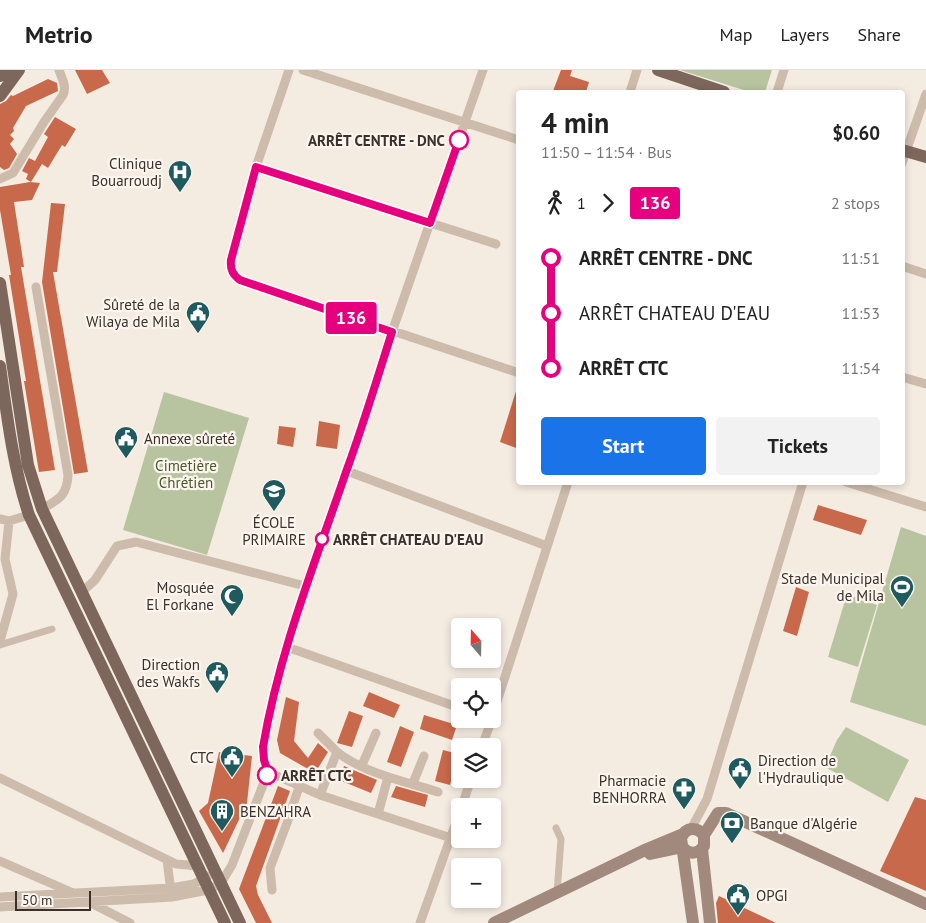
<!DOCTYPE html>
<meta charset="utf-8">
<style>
body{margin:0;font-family:"PT Sans",sans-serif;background:#f2f2f2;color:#222;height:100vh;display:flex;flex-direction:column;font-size:19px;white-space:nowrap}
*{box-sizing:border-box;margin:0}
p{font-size:16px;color:#767676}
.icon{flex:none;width:28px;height:28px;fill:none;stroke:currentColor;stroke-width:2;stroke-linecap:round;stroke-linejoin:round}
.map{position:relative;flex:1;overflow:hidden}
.details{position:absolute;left:516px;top:20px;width:389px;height:395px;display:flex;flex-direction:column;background:#fff;border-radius:5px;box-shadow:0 2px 8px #0003}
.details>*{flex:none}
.badge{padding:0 10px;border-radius:4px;font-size:18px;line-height:32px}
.needle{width:32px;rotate:340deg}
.fabs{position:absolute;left:451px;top:548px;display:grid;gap:10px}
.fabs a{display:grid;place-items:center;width:50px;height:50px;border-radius:5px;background:#fff;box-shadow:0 2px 8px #0003;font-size:25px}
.scale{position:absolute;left:15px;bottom:12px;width:76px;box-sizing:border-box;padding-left:5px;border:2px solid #3b302b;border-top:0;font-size:14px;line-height:18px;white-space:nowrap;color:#3b302b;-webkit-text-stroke:4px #fbf5ee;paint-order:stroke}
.map>.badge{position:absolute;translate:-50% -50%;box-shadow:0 0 0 2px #fff}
.legs{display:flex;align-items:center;gap:8px;height:55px;padding:0 25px;font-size:16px}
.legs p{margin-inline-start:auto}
.summary{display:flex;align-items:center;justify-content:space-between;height:85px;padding:0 25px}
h1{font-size:28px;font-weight:700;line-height:38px}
.cta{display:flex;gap:10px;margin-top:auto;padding:10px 25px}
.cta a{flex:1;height:58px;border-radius:5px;background:#1a73e8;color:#fff;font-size:20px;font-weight:700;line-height:58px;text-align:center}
.cta a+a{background:#f2f2f2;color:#222}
ul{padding:0 25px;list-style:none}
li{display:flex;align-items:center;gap:18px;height:55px;font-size:19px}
li i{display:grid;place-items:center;width:8px;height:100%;margin:0 6px;background:currentColor}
li i::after{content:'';width:12px;height:12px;margin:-6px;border:4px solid;border-radius:50%;background:#fff}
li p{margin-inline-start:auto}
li:first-child i{background:linear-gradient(#0000 50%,currentColor 0)}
li:last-child i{background:linear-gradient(currentColor 50%,#0000 0)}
header{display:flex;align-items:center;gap:30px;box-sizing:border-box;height:70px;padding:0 25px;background:#fff;border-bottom:1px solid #e0e0e0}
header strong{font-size:24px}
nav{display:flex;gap:28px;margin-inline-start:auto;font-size:18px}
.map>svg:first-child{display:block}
.green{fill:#b8c4a0}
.building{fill:#c8694b}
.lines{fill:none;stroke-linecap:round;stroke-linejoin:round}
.pedestrian{stroke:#cdbbac;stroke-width:7}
.minor{stroke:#cdbbac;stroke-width:9}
.secondary{stroke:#a18a7d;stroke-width:12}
.primary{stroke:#7d675c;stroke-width:12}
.line-1-casing{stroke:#fff;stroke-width:11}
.line-1{stroke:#e6007e;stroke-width:8}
.stop-1-dot{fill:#fff;stroke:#e6007e;stroke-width:2.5}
.labels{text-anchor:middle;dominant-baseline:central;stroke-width:4.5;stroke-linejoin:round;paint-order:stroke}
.stop-label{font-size:15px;font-weight:bold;fill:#3b302b;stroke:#fbf5ee;text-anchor:start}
.poi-label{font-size:15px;fill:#3b302b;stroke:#fbf5ee;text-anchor:end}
.park-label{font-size:15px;fill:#4a5a2e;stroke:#fbf5ee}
</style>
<header>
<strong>Metrio</strong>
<nav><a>Map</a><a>Layers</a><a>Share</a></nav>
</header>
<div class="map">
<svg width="926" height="853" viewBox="0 0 926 853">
<rect width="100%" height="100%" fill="#f4ebe1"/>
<!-- green -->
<path class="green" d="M680,0H772L765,22H750Z
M164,322L249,348L207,485L123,460Z
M901,457L926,466V656L850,632Z
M847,524L877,535L858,597L828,587Z
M846,657L909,690L888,732L825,697L837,670Z"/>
<!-- building -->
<path class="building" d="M75,0H102L110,13L87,24Z
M561,0H572L570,6L589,12L586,22L553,21Z
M48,9L57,13L58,21L26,36L13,58L14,61L10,65L14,69L10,74L17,84L9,98L4,100L0,97V34L6,31L11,25L13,26Z
M55,47L76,59L65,77L62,75L48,98L42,94L31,112L26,109L28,104L22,101L29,88L35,91L48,67L44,64Z
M30,112L40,113L32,130L14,132L24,197H21L55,400L39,402L24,311H26L9,205H11L0,140V117Z
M51,133L65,134L57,202H53L88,402L74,404L42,212Z
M517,318H519V379L500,372Z
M319,351L340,355L337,379L316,376Z
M279,356L296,358L293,377L277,374Z
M818,435L867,450L861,465L813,450Z
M796,517L809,522L797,566L783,561Z
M369,622L400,635L394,648L363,636Z
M286,627L299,632L294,671L308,688L318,673L328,682L315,703L280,683L277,670Z
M349,641L363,646L352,677L337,673Z
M424,645L457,655L452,670L420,659Z
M400,656L414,662L401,697L387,692Z
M443,680L458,684L450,715L435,711Z
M219,682L252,686L247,733L223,783L199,741L208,733Z
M344,696L377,710L371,723L339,710Z
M278,716L290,721L256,816L258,825L272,853H256L239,819Z
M396,716L428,725L425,737L391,727Z
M915,727L926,730V821L880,801Z
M719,826L776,853H718L716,833Z"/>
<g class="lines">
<!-- pedestrian -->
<path class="pedestrian" d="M0,575L52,559
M556,758L561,769L557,823"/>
<!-- minor -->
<path class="minor" d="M289,0L256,97L231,190C230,200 233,205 240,210L519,303
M303,0L519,70
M630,22L637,0
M777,22L784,0
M902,93L926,24
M256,97L496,174
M0,109L13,103L44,52L63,25C67,16 62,9 59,0
M902,196L926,204
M36,217L68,405C67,426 59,429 42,439
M902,307L926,314
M347,401L547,476
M846,412L926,437
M0,449L9,451L29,445
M82,522L95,510L117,476L136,472L305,516
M0,571L13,524L5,489L9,451
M287,577L460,638
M492,647L568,412
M318,663L337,682L320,725
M482,676L492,649
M337,682C366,704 404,711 438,722
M362,695L376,663
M268,702L320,725L451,768
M0,708L176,794L199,796
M413,713L424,686
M462,736L471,709
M378,744L388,707
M691,759L707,729L803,412
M167,790L171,822
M0,791L71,822
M272,820L270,798L287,753L300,714
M0,827L171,818L194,814L208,806
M91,833L130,853
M0,837L172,827L208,820L221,813L232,795L268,702L264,690L265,666L287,577L305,516L347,401L392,262L483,0
M420,853L460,741"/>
<!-- secondary -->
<path class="secondary" d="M704,765L718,743H726L926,834
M683,778C690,785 698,784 704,776V765C696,756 686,757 681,768L693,853
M702,779L710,853
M650,784L683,777
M494,853L647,779L683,764"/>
<!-- primary -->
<path class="primary" d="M658,0L724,22
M0,6L9,0
M0,26L19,0
M902,80L926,87
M0,213L28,395L42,439L240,853
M0,296C7,346 13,397 29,445L225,853"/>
</g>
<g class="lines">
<!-- line-1 casing -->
<g class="line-1-casing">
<path id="line-1" d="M267,705L268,702L264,690L263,677C279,582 315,493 346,402C363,356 377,309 392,262L240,210C233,205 230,200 231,190L256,97L430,153L459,70"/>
</g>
<!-- line-1 -->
<use href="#line-1" class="line-1"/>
</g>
<!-- icons -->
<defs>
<g id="hospital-pin" transform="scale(1.25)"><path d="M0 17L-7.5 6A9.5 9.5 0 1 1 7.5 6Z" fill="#1f5a5e" stroke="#fbf5ee"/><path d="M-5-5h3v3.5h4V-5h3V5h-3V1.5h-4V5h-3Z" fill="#fff"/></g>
<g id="civic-pin" transform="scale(1.25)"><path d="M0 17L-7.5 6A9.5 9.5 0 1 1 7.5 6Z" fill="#1f5a5e" stroke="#fbf5ee"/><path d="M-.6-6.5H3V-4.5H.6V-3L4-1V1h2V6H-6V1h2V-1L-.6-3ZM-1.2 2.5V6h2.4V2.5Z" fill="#fff"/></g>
<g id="school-pin" transform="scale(1.25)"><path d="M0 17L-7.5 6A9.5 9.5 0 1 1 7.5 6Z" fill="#1f5a5e" stroke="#fbf5ee"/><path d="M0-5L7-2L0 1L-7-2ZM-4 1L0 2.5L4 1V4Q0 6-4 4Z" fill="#fff"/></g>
<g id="stadium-pin" transform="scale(1.25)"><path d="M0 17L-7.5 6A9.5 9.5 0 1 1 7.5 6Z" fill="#1f5a5e" stroke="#fbf5ee"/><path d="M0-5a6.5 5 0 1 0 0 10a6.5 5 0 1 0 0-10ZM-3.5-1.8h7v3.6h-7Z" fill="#fff"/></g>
<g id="mosque-pin" transform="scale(1.25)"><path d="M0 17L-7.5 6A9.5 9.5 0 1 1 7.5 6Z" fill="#1f5a5e" stroke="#fbf5ee"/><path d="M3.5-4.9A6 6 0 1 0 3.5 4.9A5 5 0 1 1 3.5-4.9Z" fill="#fff"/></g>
<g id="pharmacy-pin" transform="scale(1.25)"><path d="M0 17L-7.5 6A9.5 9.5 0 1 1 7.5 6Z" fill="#1f5a5e" stroke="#fbf5ee"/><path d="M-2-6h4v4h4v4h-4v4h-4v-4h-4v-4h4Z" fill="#fff"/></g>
<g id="building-pin" transform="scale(1.25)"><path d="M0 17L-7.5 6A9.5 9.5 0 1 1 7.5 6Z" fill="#1f5a5e" stroke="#fbf5ee"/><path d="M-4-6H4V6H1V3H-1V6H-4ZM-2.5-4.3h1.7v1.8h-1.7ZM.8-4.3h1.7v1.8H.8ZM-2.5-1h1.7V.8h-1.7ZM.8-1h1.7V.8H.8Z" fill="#fff"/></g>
<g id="bank-pin" transform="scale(1.25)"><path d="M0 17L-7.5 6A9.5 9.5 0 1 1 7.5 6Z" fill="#1f5a5e" stroke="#fbf5ee"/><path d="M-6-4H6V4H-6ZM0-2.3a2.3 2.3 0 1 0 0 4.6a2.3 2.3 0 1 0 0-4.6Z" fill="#fff"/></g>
</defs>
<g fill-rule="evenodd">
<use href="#hospital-pin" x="180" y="102"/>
<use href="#civic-pin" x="198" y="243"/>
<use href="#civic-pin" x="126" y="368"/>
<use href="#school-pin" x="274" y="421"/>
<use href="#stadium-pin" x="902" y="517"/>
<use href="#mosque-pin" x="232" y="526"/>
<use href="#civic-pin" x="217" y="603"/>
<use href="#civic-pin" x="232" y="687"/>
<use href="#civic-pin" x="740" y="699"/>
<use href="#pharmacy-pin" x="684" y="719"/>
<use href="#building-pin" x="222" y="741"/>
<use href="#bank-pin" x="732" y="753"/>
<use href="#civic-pin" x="738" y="825"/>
</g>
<!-- markers -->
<g class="stop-1-dot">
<circle cx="459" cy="70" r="9"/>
<circle cx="322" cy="469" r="6"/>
<circle cx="267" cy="705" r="9"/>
</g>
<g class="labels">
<!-- stop labels -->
<g class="stop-label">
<text x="445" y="70" text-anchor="end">ARRÊT CENTRE - DNC</text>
<text x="333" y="469">ARRÊT CHATEAU D'EAU</text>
<text x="281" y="705">ARRÊT CTC</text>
</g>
<!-- poi labels -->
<g class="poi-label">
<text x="162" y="93">Clinique<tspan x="162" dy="17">Bouarroudj</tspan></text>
<text x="180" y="234">Sûreté de la<tspan x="180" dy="17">Wilaya de Mila</tspan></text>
<text x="144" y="368" text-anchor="start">Annexe sûreté</text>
<text x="274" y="452" text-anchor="middle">ÉCOLE<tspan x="274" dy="17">PRIMAIRE</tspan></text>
<text x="884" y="508">Stade Municipal<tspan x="884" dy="17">de Mila</tspan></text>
<text x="214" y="517">Mosquée<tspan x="214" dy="17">El Forkane</tspan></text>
<text x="200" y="594">Direction<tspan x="200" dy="17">des Wakfs</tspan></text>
<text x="214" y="687">CTC</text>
<text x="758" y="690" text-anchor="start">Direction de<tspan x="758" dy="17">l'Hydraulique</tspan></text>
<text x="666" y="710">Pharmacie<tspan x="666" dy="17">BENHORRA</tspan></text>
<text x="240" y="741" text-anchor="start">BENZAHRA</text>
<text x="750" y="753" text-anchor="start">Banque d'Algérie</text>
<text x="756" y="825" text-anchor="start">OPGI</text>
</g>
<!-- park labels -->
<g class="park-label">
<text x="186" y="395">Cimetière<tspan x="186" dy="17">Chrétien</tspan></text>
</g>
</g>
</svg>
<div class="fabs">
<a><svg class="needle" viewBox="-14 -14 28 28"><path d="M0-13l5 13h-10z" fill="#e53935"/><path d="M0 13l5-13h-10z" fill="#767676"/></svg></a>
<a><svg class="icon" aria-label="locate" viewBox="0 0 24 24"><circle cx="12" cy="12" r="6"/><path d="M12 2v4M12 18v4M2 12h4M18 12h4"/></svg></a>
<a><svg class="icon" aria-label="layers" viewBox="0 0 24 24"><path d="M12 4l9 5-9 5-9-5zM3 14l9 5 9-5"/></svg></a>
<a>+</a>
<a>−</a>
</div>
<div class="scale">50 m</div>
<b class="badge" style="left:351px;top:248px;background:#e6007e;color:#fff">136</b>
<section class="details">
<div class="summary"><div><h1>4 min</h1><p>11:50 – 11:54 · Bus</p></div><b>$0.60</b></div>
<div class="legs"><svg class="icon" aria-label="walk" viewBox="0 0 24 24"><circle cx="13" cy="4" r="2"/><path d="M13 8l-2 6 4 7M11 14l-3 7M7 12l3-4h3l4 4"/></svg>1<svg class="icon" aria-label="forward" viewBox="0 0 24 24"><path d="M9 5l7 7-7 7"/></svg><b class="badge" style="background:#e6007e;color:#fff">136</b><p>2 stops</p></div>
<ul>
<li><i style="color:#e6007e"></i><b>ARRÊT CENTRE - DNC</b><p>11:51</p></li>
<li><i style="color:#e6007e"></i><span>ARRÊT CHATEAU D'EAU</span><p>11:53</p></li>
<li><i style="color:#e6007e"></i><b>ARRÊT CTC</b><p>11:54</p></li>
</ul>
<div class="cta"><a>Start</a><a>Tickets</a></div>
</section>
</div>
